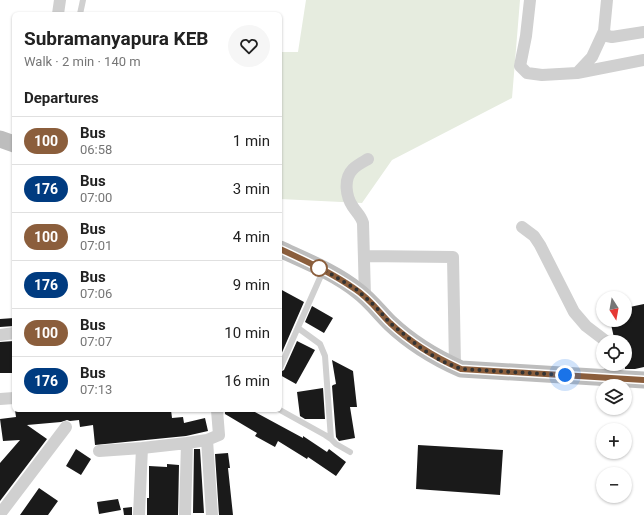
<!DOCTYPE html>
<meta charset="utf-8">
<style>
body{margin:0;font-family:Roboto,sans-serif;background:#f6f6f6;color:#222;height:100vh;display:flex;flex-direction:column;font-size:15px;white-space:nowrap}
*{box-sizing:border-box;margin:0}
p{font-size:13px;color:#767676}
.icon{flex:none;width:22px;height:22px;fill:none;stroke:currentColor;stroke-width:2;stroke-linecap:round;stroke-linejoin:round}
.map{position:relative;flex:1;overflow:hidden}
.side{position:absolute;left:12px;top:12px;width:270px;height:400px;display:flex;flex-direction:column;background:#fff;border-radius:6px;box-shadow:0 1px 3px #0004}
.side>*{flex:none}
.badge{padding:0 8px;border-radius:13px;font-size:14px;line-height:26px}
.needle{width:26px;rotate:169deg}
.controls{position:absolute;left:596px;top:291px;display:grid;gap:8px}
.controls a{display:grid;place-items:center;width:36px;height:36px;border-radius:50%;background:#fff;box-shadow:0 1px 3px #0004;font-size:20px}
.you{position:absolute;width:20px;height:20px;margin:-10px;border:3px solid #fff;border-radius:50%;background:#1a73e8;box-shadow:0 0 0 6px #1a73e833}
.map>.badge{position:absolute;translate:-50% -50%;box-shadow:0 0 0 2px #fff}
h2{padding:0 12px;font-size:15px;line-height:36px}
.round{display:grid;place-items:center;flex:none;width:42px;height:42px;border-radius:21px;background:#f6f6f6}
.head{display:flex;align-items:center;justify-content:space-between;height:68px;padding:0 12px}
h1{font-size:19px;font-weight:700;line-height:30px}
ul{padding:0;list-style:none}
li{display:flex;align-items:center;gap:12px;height:48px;padding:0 12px;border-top:1px solid #e0e0e0}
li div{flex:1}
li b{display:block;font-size:15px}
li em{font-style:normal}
li .badge{min-width:44px;font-weight:700;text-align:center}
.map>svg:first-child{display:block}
.green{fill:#e6ecdf}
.building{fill:#1a1a1a}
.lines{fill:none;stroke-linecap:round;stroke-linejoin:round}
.lane{stroke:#d0d0d0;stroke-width:6}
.street{stroke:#d0d0d0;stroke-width:12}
.secondary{stroke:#bdbdbd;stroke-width:17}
.line-casing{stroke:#fff;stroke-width:9}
.line{stroke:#8b5e3c;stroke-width:6}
.walk{stroke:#333;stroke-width:4;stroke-dasharray:0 7.2}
.stop-dot{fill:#fff;stroke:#8b5e3c;stroke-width:2}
</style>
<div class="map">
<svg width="644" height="515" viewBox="0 0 644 515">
<rect width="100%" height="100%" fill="#fff"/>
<!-- green -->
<path class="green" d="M306,0H520L512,98L392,160L362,203L280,199V52H298Z"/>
<!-- building -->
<path class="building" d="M280,289L304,302L280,357Z
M644,304V367L635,369H625V342H615L610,320H625V308Z
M312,306L333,318L324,333L305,322Z
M14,318V326L0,327V319Z
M14,341V373H0V342Z
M297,341L315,350L296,384L280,375V372L284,370Z
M332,360L353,371L357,407H350L355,438L339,441L336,437L332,386L333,385L336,384Z
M323,388L325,419H305L300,416L297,392Z
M15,410H171L172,418L183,417L184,423L205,418L208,431L186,436L95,445L93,425L80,427L79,420L70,421L67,420L61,422L27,425L47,439L0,501V463L20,440L3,441L0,419L16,417Z
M225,410H251L303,438V436L327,452L329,449L346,462L336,476L308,457L307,459L278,441L275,447L255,436L257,433L225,414Z
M418,445L503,450L500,495L416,489Z
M76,449L91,459L81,475L66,466Z
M194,449H200L204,513H193Z
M228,453L230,468H228L233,515H219L215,454Z
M167,464L179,465L178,515H147V498H149V466L167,467Z
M39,488L58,501L48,515H20Z
M118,499L121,510L99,514L97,502Z
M132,507V515H124L123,508Z"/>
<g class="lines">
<!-- lane -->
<path class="lane" d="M80,14L83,0
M280,368L323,271
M280,410L325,435L331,439L325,356L320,344L298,328
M331,439L336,444L350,452"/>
<!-- street -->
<path class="street" d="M530,0L526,36L520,66L527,73L542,75L577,73L592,57L604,31
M607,0L604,31L607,36L612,37L644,32
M58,14L60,0
M577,73L644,60
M522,227L534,236L540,245L574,312L586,326L607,342
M364,256L453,257L455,366
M365,297L363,223C361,216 357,213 353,207C346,197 343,179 353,169C357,165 363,162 368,159
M0,335L14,333
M610,364L611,377
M0,399L14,398
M207,440L212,515
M187,443L207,440L219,435L217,410
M99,451L142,448L187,443L185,515
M0,514L66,427
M139,515L142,448"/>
<!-- secondary -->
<path class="secondary" d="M0,139L14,144
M280,249C306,261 336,273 358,291C370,300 379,312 390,323C412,344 434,357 461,369L644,380"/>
</g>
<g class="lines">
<!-- line casing -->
<g class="line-casing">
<path id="line" d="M280,249C306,261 332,273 355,289C369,298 379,312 390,323C412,344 434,357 461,369L644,380"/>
</g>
<!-- line -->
<use href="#line" class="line"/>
<!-- walk -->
<path class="walk" d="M319,268L324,270L356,289L376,307L390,323L422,349L442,361L461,369L565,375"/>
</g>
<!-- markers -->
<circle class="stop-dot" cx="319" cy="268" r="8"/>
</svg>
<div class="controls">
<a><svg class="needle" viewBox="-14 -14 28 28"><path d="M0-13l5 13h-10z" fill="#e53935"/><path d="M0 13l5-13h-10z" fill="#767676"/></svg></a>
<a><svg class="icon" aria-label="locate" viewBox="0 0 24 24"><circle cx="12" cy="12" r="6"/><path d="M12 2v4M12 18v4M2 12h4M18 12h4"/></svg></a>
<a><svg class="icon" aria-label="layers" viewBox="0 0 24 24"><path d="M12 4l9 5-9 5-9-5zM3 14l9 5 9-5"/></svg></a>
<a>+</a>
<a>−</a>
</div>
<div class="you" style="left:565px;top:375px"></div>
<section class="side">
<div class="head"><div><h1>Subramanyapura KEB</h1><p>Walk · 2 min · 140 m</p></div><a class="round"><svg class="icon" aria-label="heart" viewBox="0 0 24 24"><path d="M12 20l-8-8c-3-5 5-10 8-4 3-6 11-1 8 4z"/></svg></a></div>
<h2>Departures</h2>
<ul>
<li><span class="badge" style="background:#8b5e3c;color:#fff">100</span><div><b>Bus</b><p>06:58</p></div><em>1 min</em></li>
<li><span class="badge" style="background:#003b80;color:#fff">176</span><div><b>Bus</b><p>07:00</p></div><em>3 min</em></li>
<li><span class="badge" style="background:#8b5e3c;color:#fff">100</span><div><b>Bus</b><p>07:01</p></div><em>4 min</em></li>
<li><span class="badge" style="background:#003b80;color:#fff">176</span><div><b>Bus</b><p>07:06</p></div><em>9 min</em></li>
<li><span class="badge" style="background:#8b5e3c;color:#fff">100</span><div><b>Bus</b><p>07:07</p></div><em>10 min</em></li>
<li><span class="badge" style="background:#003b80;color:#fff">176</span><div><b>Bus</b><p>07:13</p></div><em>16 min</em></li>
</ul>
</section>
</div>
